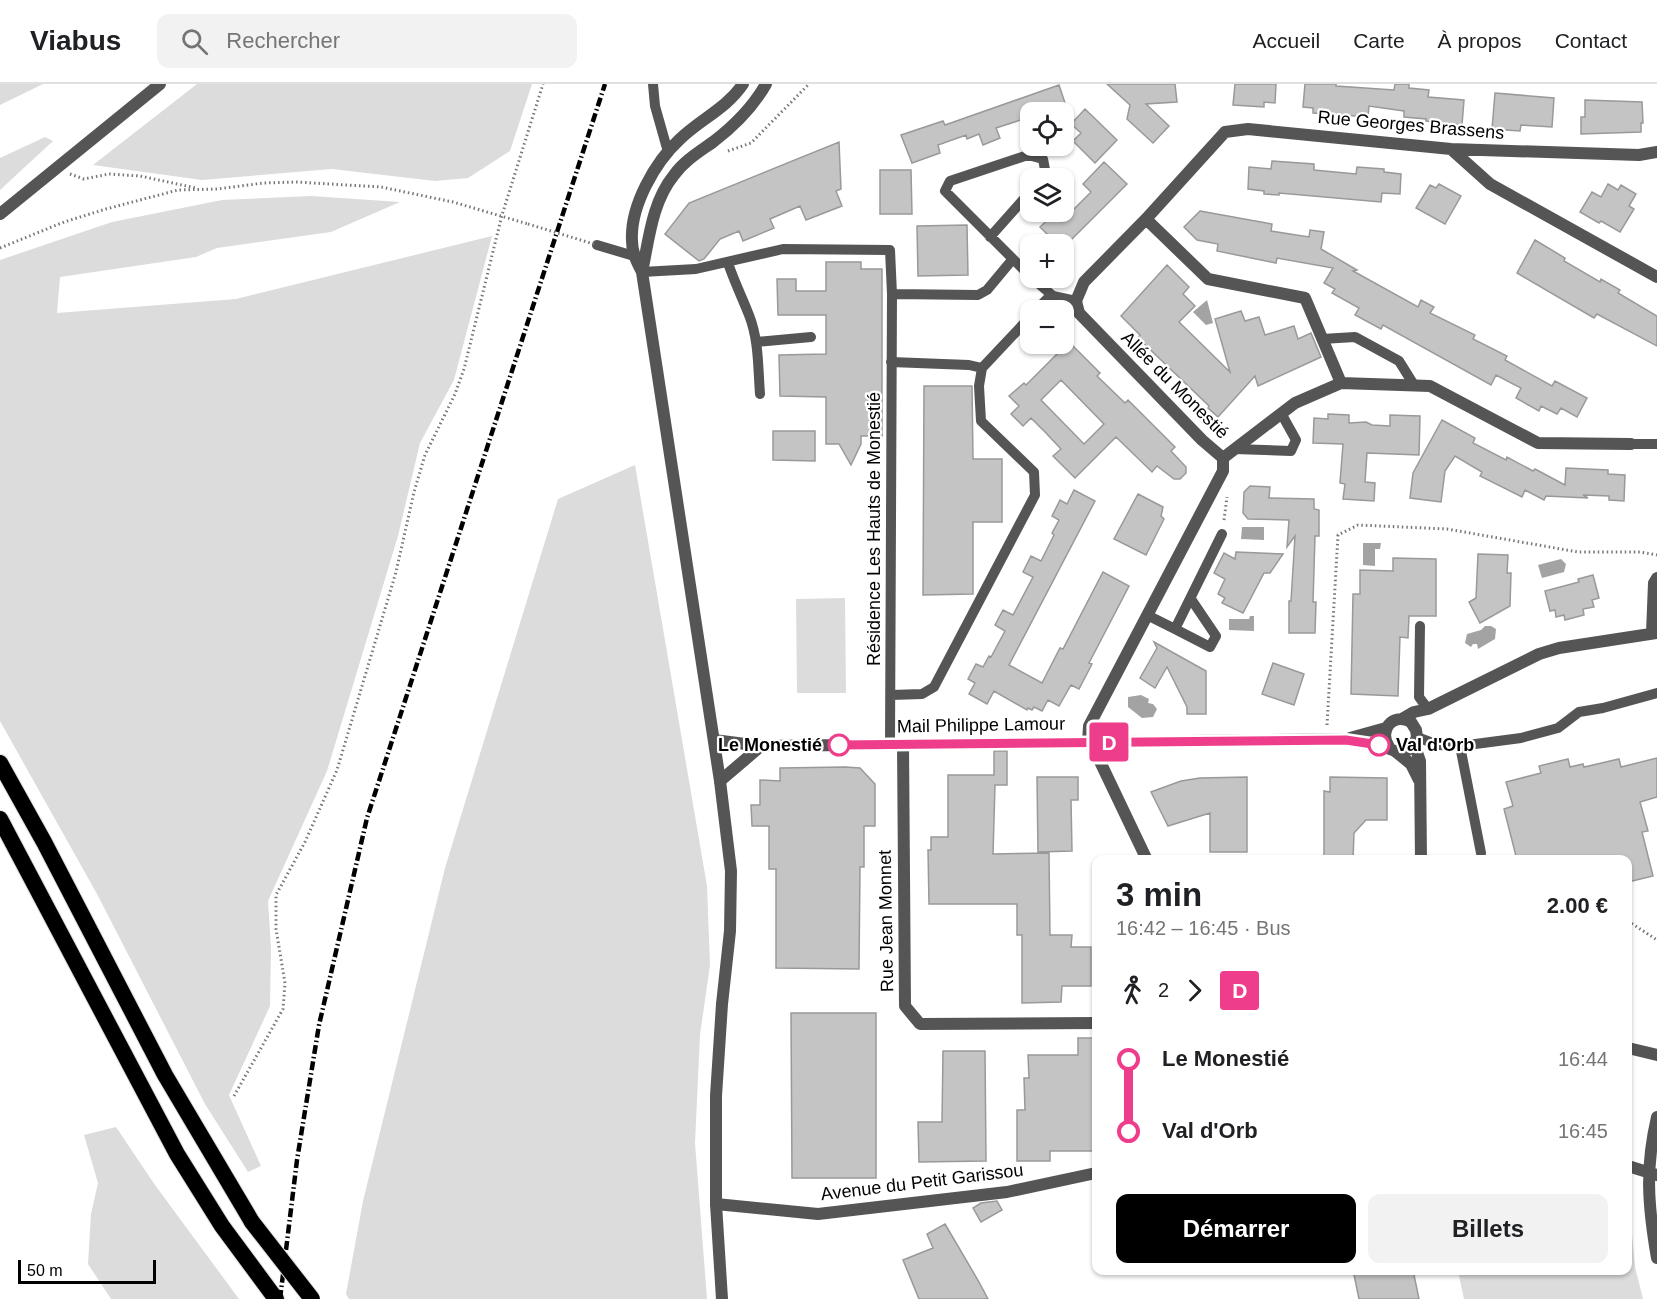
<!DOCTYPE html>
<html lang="fr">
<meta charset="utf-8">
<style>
body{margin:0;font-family:Arial,sans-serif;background:#f2f2f2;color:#202124;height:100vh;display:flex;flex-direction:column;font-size:22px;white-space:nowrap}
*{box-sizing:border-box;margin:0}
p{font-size:20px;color:#757577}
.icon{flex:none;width:33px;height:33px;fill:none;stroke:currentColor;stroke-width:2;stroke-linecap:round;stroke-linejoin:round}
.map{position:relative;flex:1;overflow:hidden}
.side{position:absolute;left:1092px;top:771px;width:540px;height:420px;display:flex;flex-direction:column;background:#fff;border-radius:12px;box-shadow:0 2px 4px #0004}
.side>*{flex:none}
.badge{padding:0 12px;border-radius:4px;font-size:21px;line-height:39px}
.buttons{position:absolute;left:1020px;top:18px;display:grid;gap:12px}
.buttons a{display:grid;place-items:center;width:54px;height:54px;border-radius:12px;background:#fff;box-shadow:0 2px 4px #0004;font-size:30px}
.scale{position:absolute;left:18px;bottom:15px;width:138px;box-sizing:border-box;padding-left:6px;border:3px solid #000;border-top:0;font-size:16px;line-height:21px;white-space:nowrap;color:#000;-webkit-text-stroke:4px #fff;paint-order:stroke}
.map>.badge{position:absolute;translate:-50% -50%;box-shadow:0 0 0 3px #fff}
.legs{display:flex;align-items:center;gap:9px;height:66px;padding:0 24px;font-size:20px}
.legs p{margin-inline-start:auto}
.overview{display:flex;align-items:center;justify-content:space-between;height:102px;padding:0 24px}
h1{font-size:33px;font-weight:700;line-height:45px}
.primary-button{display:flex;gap:12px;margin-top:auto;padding:12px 24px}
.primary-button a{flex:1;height:69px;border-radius:12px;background:#000;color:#fff;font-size:24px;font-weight:700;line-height:69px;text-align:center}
.primary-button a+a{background:#f2f2f2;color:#202124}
ul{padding:0 24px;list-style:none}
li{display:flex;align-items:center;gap:21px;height:72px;font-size:22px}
li i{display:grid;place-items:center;width:9px;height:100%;margin:0 8px;background:currentColor}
li i::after{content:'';width:15px;height:15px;margin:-8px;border:4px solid;border-radius:50%;background:#fff}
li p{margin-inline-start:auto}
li:first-child i{background:linear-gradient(#0000 50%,currentColor 0)}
li:last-child i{background:linear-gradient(currentColor 50%,#0000 0)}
header{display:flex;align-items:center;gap:36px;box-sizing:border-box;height:84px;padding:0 30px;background:#fff;border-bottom:2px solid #e0e0e0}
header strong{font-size:28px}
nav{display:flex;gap:33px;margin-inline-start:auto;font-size:21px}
.search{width:420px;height:54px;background:#f2f2f2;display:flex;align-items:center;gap:15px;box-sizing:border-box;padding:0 21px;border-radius:12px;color:#757577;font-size:22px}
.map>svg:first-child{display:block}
.green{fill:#dcdcdc}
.water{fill:#a3a3a3}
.building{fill:#c4c4c4;stroke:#999;stroke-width:1.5;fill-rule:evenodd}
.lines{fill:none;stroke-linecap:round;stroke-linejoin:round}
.trunk-casing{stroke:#dbdbdb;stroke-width:18}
.path{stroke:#777;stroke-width:3;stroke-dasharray:1.5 3;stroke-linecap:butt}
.service{stroke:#555;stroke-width:10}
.minor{stroke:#555;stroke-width:12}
.tertiary{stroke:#555;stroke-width:12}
.trunk{stroke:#000;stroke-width:16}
.rail{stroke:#000;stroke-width:4.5;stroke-dasharray:9 3 1.5 3;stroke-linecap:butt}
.trunk-bridge-casing{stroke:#dbdbdb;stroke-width:18;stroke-linecap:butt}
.path-bridge{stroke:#777;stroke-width:3;stroke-dasharray:1.5 3;stroke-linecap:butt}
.trunk-bridge{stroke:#000;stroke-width:16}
.line-1-casing{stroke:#fff;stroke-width:14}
.line-1{stroke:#ee3d8a;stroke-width:9}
.stop-1-dot{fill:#fff;stroke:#ee3d8a;stroke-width:3}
.labels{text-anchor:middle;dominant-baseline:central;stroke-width:4.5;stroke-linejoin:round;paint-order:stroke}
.street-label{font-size:18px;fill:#000;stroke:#fff}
.stop-label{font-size:18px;font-weight:bold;fill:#000;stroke:#fff;text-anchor:end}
</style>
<header>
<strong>Viabus</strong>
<div class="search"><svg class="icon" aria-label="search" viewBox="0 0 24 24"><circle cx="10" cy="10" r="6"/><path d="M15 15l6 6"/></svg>Rechercher</div>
<nav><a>Accueil</a><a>Carte</a><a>À propos</a><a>Contact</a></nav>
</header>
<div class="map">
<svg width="1657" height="1215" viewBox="0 0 1657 1215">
<rect width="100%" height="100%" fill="#fff"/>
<!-- green -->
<path class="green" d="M0,0H43L0,21Z
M197,0H532L510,67L468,94L435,97L332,85L202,96L93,81Z
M45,53L53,57L0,106V74Z
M311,112L400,118L331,148L217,164L196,173L60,193L57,229L236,215L492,152L454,296L420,359L398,452L327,687L268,817L271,864L270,922L229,1011L261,1082L248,1088L205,1020L97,810L0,637V176L112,138L222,116Z
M635,381L707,802L710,881L700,951L695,1059L707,1215H349L346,1210L363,1117L445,784L558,415Z
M845,514L846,609H797L796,515Z
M116,1043L155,1101L239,1215H111L88,1180L91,1130L98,1099L84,1051Z
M1628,1115L1629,1117L1635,1183L1643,1215H1464L1458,1187L1628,1186Z"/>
<!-- water -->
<path class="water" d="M1207,216L1213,239L1206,241L1193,228Z
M1242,443H1264V456L1241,455Z
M1363,459H1381L1380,465H1375V482L1363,481Z
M1561,475L1566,480L1564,488L1542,494L1538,481Z
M1250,532H1254V547L1229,546V535H1249Z
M1485,542H1491L1496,545L1495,555L1478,565L1477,560H1473L1471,563L1465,559L1467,550L1481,546Z
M1141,611L1149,615L1148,619L1153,620L1157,625L1153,633L1142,634L1128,623V613Z"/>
<!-- building -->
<path class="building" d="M1107,0H1175L1177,18L1146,20L1169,42L1153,59L1127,35L1130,21Z
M1235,0H1276L1275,19L1264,18V23L1233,21Z
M1305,0H1336V2L1394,6L1395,0H1409V4L1429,6L1428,13L1464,16L1462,41L1426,37V35L1404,33V27L1369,22L1368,33L1313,29V24L1303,23Z
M1059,1L1068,28H1030V33L996,44L1000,54L983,61L979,50L967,55L966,51L938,61L940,69L912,79L901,51L943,37L945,41Z
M1495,9L1554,14L1552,43L1521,41L1520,47L1492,45Z
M1585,16L1642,18L1643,39H1641V48L1581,50V33H1585Z
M1085,25L1117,56L1095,79L1073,57L1081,49L1071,40Z
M839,58L841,105L836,107L842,122L806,136L800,122L770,135L774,144L743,157L739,147L720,155L704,175L699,177L665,150L689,119Z
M1272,77L1314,80V86L1356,90L1357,83L1384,85V88L1401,90L1400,110L1382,109L1381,118L1279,109V111L1264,110V107L1248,105L1249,83L1271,85Z
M1104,78L1127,100L1067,160H1038L1048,151L1040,143L1053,131L1061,138L1091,108L1083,100Z
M880,86H911L912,130H880Z
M1439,100L1461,112L1445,140L1416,124L1430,101L1436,104Z
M1608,100L1618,106L1621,101L1636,110L1629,122L1634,125L1620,148L1601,137L1599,139L1580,128L1592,108L1601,113Z
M1200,127L1272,140L1271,147L1309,153L1310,146L1324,148L1321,165L1357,186L1353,187L1418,223L1421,216L1434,223L1430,229L1475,251L1473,255L1507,272L1505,276L1552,302L1555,297L1587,314L1577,333L1561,324L1557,330L1541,322L1539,327L1516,314L1521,304L1496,291L1491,301L1383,241L1381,245L1355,231L1359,224L1332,209L1335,205L1324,199L1333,184L1277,174L1276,179L1217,167L1218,160L1197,156L1184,143Z
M967,141L968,191L918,192L917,142Z
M1535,156L1565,174L1564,177L1600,198L1601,195L1620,206L1618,209L1657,232V262L1597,230L1594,234L1517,189Z
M826,178H861V185H882V352H861V360L851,381L839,360H826V313L780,312L779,271L826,270V231H778L777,195H796V207H826Z
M1167,181L1189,203L1183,210L1195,222L1179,238L1230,288L1215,235L1241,227L1245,237L1259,233L1265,251L1294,242L1298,255L1311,249L1321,273L1258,302L1255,292L1218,333L1208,324L1209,322L1138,254L1140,251L1121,232Z
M1069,258L1100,289L1097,292L1125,319L1128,316L1175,363L1171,367L1186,383V389L1180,395H1174L1157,382L1152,388L1116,353L1075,394L1053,372L1061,365L1046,349L1031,334L1023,342L1011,330L1019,322L1009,312L1024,299L1026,301ZM1061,296L1104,340L1084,360L1041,316Z
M924,302H972L973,375H1002V438H973V510L923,511Z
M1328,330L1349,331V339L1366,338L1372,341L1390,342V331L1420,332L1419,371L1367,369L1365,398L1375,399L1374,417L1343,415L1345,400L1340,399L1343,360L1313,359L1314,334L1328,335Z
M1442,336L1475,354L1473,359L1506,376L1507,373L1533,387L1535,385L1565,401L1566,384L1608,386V390L1625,391L1624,417L1609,416V412L1583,411L1588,414L1546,412L1544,416L1525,406L1522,413L1480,392L1482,388L1455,372L1445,387L1441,418L1410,414L1413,389Z
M773,347H815V377L773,376Z
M1250,402L1270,403L1269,414L1314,415V425L1319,426V452H1315L1313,518H1316L1315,549H1289V517H1291L1295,452L1287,463L1289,436L1248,435L1243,429L1244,408Z
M1074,406L1095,417L1009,581L1042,599L1060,564L1063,565L1103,488L1129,502L1089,579L1092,580L1079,605L1071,601L1059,622L1048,616L1042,627L1034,623L1032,626L1028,624L1027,626L994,607L987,620L969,610L975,599L968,595L976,580L983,583L989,572L991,573L1005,547L995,541L1003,526L1013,531L1033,493L1023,488L1031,472L1041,477L1054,451L1052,449L1059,436L1052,432L1060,416L1067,420Z
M1138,410L1163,423L1161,432L1164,435L1146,471L1114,455Z
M1236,468L1283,470L1270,489H1264L1243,529L1222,519L1225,514L1218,510L1225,495L1214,489L1224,469L1235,475Z
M1478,470L1508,471L1507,489H1511L1510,522L1480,539L1469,518L1476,514Z
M1393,474L1436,475V532H1409L1408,554L1400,553L1398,612L1351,610L1353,510H1360V486L1393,487Z
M1593,491L1599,514L1592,516L1594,523L1583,525L1584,531L1565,536L1564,531L1556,533L1555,526L1550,527L1545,507L1579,498L1578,495Z
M1154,558L1206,587V630H1187V623L1167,583L1155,604L1140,594L1157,564Z
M1273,579L1304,590L1294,621L1262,610Z
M994,667H1007V701H995L993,770L1049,769L1050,851H1072L1071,863H1091V902H1062L1061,918L1022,919V851H1017V820H929L928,766H931V753H948V691H994Z
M1657,674V713L1640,718L1648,747L1642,748L1653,792L1628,798V776H1517L1504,725L1513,722L1506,698L1541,689L1539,682L1568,675L1570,683L1583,680L1584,683L1619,675L1621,683Z
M845,683L860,684L875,700V742H864V783H860L859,885L776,884V785H769V742H752L751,721H760V696L780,697V684Z
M1037,693H1078V716H1071L1072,767L1038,768Z
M1247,693V768H1210V729L1168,742L1151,708L1181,697L1200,694Z
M1330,693L1387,694V736H1366L1354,749L1353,776H1324V707L1330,708Z
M791,929H876V1094H792Z
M1078,954H1096V1067H1050V1077H1017V1026H1025L1024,994H1029L1028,971H1078Z
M943,967H985L986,1077L919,1078L918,1038H942Z
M997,1117L1002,1126L981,1138L973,1124L981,1119Z
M945,1140L979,1198L988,1215H919L903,1176L933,1164L927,1150Z
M1353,1186H1413L1419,1215H1359Z"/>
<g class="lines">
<!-- trunk casing -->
<g class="trunk-casing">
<path id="trunk" d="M0,679L44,758L165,991L252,1138
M0,735L177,1070L222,1142L276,1215"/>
</g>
<!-- path -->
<path class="path" d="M728,67L751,59L809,0
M70,90L84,95L109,90L140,92L196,104
M0,164L64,138L106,125L178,106L217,105L264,99L296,98L381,103L453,118L528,140
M1224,436L1227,413
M1327,641L1338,451L1358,441L1447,445L1578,468H1640L1657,471
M1628,837L1657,856
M234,1012L283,925L285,899L276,845V811L305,758L337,686L396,488L414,408L425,371L455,310L464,285L502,131L543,0"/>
<!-- service -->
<path class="service" d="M653,0L655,22L668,68
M990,153L1030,108
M597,161L634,172
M728,179C734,197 742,213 749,231C759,256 758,285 760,310
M642,188L696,185L783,165L890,166L892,210L890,660
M1030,192L945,107L950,97L1028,71L1043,75L1046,91L1043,94
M1032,194L1053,212L1076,217
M892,210L978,211L987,206L1012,176
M1036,226L1051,211
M1322,255L1355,253L1399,277L1414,301
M756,258L811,253
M891,278L969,281L982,284
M1631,360H1657
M1235,365L1291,367L1296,356L1281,329
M1147,531L1175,545L1222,450
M1420,542L1419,613L1428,625
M1175,545L1210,563L1216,552L1191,515
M891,611L922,610L934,603L1035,411L1034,388L981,337L979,302L982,284L1030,233
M1417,653L1438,661L1460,662L1521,654L1558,644L1579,628L1603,624L1657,609
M1460,662L1481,769"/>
<!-- minor -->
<path class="minor" d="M1451,65L1490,100L1657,193
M1146,135L1208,195L1305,214L1341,299
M1223,374L1295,319L1341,299L1430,302L1538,359L1631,360
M1652,549L1654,499L1657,494
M1402,635L1414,628L1428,625L1539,570L1559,564L1657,549
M1350,654L1386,644
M714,656L761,662L1346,655L1379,661L1395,667H1406L1414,660L1417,653L1416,646L1411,638C1392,628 1378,647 1389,663
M903,660L905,922L920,940L1096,939
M1414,660L1420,677L1421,776
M1395,667L1411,680L1419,696
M720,697L761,662
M1147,776L1095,667L1088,658L1089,642L1223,387V374L1202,356L1079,229L1076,217L1084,198L1146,135L1225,48L1248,45L1451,65L1639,71L1657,68
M1628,964L1657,971
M1657,1033C1645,1084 1648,1122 1657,1174
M1628,1082L1657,1091
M716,1120L818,1130L1007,1108L1096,1089"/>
<!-- tertiary -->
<path class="tertiary" d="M0,130L160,0
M642,188C649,155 652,118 674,91C684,77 699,68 713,58C734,42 753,23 766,0
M722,1215L716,1120V1012L722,920L730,847L731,787L720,697L642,188C637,178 632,169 632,157C630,122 655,78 680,55C701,35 727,24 743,0"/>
<!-- trunk -->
<use href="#trunk" class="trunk"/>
<!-- rail -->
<path class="rail" d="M280,1215L297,1076L319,941L367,734L605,0"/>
<!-- trunk-bridge casing -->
<g class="trunk-bridge-casing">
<path id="trunk-bridge" d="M252,1138L312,1215"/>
</g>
<!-- path-bridge -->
<path class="path-bridge" d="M528,140L597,161"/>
<!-- trunk-bridge -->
<use href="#trunk-bridge" class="trunk-bridge"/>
</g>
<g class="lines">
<!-- line-1 casing -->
<g class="line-1-casing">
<path id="line-1" d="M839,661L1346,656L1379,661"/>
</g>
<!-- line-1 -->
<use href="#line-1" class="line-1"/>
</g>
<!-- markers -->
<g class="stop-1-dot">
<circle cx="839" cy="661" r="10"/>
<circle cx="1379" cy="661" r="10"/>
</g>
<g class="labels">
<!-- street labels -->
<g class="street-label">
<text transform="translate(1411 41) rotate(5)">Rue Georges Brassens</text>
<text transform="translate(1175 301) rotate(45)">Allée du Monestié</text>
<text transform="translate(874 445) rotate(-90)">Résidence Les Hauts de Monestié</text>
<text transform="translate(981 641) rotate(-1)">Mail Philippe Lamour</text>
<text transform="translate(886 837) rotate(-91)">Rue Jean Monnet</text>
<text transform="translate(922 1098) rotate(-7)">Avenue du Petit Garissou</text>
</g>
<!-- stop labels -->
<g class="stop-label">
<text x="822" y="661">Le Monestié</text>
<text x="1396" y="661" text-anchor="start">Val d'Orb</text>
</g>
</g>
</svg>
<div class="buttons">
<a><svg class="icon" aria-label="locate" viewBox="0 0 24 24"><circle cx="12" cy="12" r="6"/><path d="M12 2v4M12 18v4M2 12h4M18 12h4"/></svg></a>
<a><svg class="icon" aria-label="layers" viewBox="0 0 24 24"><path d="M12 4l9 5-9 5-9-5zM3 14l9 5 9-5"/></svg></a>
<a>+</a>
<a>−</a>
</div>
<div class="scale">50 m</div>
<b class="badge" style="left:1109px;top:658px;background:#ee3d8a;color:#fff">D</b>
<section class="side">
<div class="overview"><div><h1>3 min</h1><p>16:42 – 16:45 · Bus</p></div><b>2.00 €</b></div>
<div class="legs"><svg class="icon" aria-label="walk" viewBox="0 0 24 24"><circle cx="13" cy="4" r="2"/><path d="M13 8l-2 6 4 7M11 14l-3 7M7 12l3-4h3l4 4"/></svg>2<svg class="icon" aria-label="forward" viewBox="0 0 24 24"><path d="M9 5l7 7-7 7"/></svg><b class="badge" style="background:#ee3d8a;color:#fff">D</b></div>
<ul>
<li><i style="color:#ee3d8a"></i><b>Le Monestié</b><p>16:44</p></li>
<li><i style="color:#ee3d8a"></i><b>Val d'Orb</b><p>16:45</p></li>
</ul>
<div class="primary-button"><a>Démarrer</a><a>Billets</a></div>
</section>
</div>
